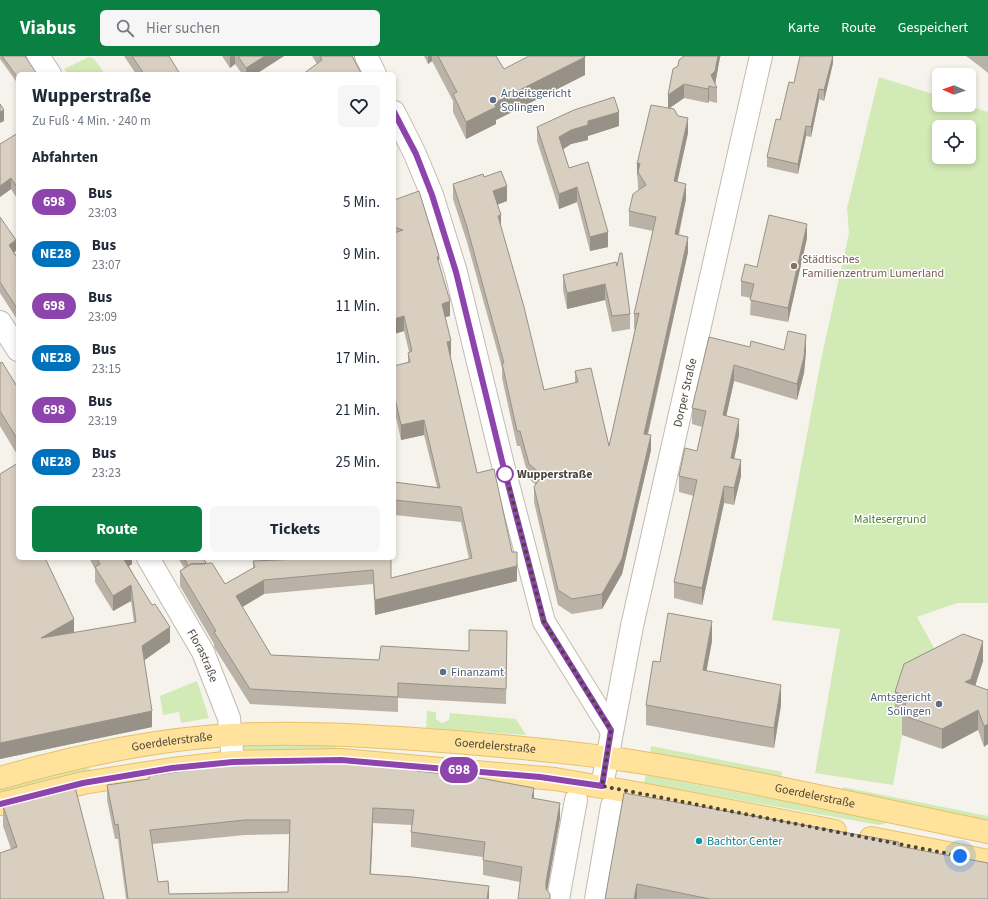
<!DOCTYPE html>
<html lang="de">
<meta charset="utf-8">
<style>
body{margin:0;font-family:"Source Sans 3",sans-serif;background:#f6f6f7;color:#1f2937;height:100vh;display:flex;flex-direction:column;font-size:15px;white-space:nowrap}
*{box-sizing:border-box;margin:0}
p{font-size:13px;color:#747a83}
.icon{flex:none;width:22px;height:22px;fill:none;stroke:currentColor;stroke-width:2;stroke-linecap:round;stroke-linejoin:round}
.map{position:relative;flex:1;overflow:hidden}
.drawer{position:absolute;left:16px;top:16px;width:380px;height:488px;display:flex;flex-direction:column;background:#fff;border-radius:6px;box-shadow:0 2px 6px #0003}
.drawer>*{flex:none}
.badge{padding:0 8px;border-radius:13px;font-size:14px;line-height:26px}
.needle{width:26px;rotate:272deg}
.tools{position:absolute;left:932px;top:12px;display:grid;gap:8px}
.tools a{display:grid;place-items:center;width:44px;height:44px;border-radius:6px;background:#fff;box-shadow:0 2px 6px #0003;font-size:20px}
.you{position:absolute;width:20px;height:20px;margin:-10px;border:3px solid #fff;border-radius:50%;background:#1a73e8;box-shadow:0 0 0 6px #1a73e833}
.map>.badge{position:absolute;translate:-50% -50%;box-shadow:0 0 0 2px #fff}
h2{padding:0 16px;font-size:15px;line-height:36px}
.round{display:grid;place-items:center;flex:none;width:42px;height:42px;border-radius:6px;background:#f6f6f7}
.head{display:flex;align-items:center;justify-content:space-between;height:68px;padding:0 16px}
h1{font-size:19px;font-weight:700;line-height:30px}
.primary-button{display:flex;gap:8px;margin-top:auto;padding:8px 16px}
.primary-button a{flex:1;height:46px;border-radius:6px;background:#0b8043;color:#fff;font-size:16px;font-weight:700;line-height:46px;text-align:center}
.primary-button a+a{background:#f6f6f7;color:#1f2937}
ul{padding:0;list-style:none}
li{display:flex;align-items:center;gap:12px;height:52px;padding:0 16px}
li div{flex:1}
li b{display:block;font-size:15px}
li em{font-style:normal}
li .badge{min-width:44px;font-weight:700;text-align:center}
header{display:flex;align-items:center;gap:24px;box-sizing:border-box;height:56px;padding:0 20px;background:#0b8043;color:#fff}
header strong{font-size:19px}
nav{display:flex;gap:22px;margin-inline-start:auto;font-size:14px}
.search{width:280px;height:36px;background:#f6f6f7;display:flex;align-items:center;gap:10px;box-sizing:border-box;padding:0 14px;border-radius:6px;color:#747a83;font-size:15px}
.map>svg:first-child{display:block}
.green{fill:#d2eab5;fill-rule:evenodd}
.lines{fill:none;stroke-linecap:round;stroke-linejoin:round}
.minor-casing{stroke:#c2bbae;stroke-width:24}
.major-casing{stroke:#e6c16a;stroke-width:24}
.minor{stroke:#fff;stroke-width:22}
.major{stroke:#ffe39c;stroke-width:22}
.wall{fill:#bab2a6;fill-rule:evenodd}
.shaded-wall{fill:#979187}
.building{fill:#d8cfc1;stroke:#979187;fill-rule:evenodd}
.line-casing{stroke:#fff;stroke-width:9}
.line{stroke:#8e44ad;stroke-width:6}
.walk{stroke:#4b4439;stroke-width:4;stroke-dasharray:0 7.2}
.service-dot{fill:#5c6f8a;stroke:#fff;stroke-width:1.5}
.education-dot{fill:#8d6e63;stroke:#fff;stroke-width:1.5}
.stop-dot{fill:#fff;stroke:#8e44ad;stroke-width:2}
.culture-dot{fill:#0f9aa8;stroke:#fff;stroke-width:1.5}
.labels{text-anchor:middle;dominant-baseline:central;stroke-width:3;stroke-linejoin:round;paint-order:stroke}
.service-label{font-size:12px;fill:#4e5e75;stroke:#fff;text-anchor:start}
.education-label{font-size:12px;fill:#785e54;stroke:#fff;text-anchor:start}
.street-label{font-size:12px;fill:#4b4439;stroke:#fff}
.stop-label{font-size:12px;font-weight:bold;fill:#4b4439;stroke:#fff;text-anchor:start}
.park-label{font-size:12px;fill:#4a7f2a;stroke:#fff}
.culture-label{font-size:12px;fill:#0d838f;stroke:#fff;text-anchor:start}
</style>
<header>
<strong>Viabus</strong>
<div class="search"><svg class="icon" aria-label="search" viewBox="0 0 24 24"><circle cx="10" cy="10" r="6"/><path d="M15 15l6 6"/></svg>Hier suchen</div>
<nav><a>Karte</a><a>Route</a><a>Gespeichert</a></nav>
</header>
<div class="map">
<svg width="988" height="843" viewBox="0 0 988 843">
<rect width="100%" height="100%" fill="#f6f3ec"/>
<!-- green -->
<path class="green" d="M89,1L94,3L105,18H68L64,13Z
M879,21L939,40V49H966L988,56V547H957L917,561L943,608L908,660L902,679L893,729L815,717L840,573L772,564L822,299L849,177L847,152ZM939,71H969V101H939Z
M197,625L209,662L181,667L179,656L163,659L160,640Z
M427,655L436,656V663L442,667L449,664L450,657L516,663L526,679L426,672Z
M244,690H337L336,694L255,695L244,694Z
M651,690L782,716L781,724L650,699Z
M74,712H89L90,714L0,739V733Z
M646,719L880,763L887,767L879,769L644,727Z
M843,731L988,760V767L842,737Z"/>
<g class="lines">
<!-- minor casing -->
<g class="minor-casing">
<g id="minor">
<path d="M38,0L50,18"/>
<path d="M366,0L375,18"/>
<path d="M394,56L415,98L432,139L456,216L502,405L544,566L611,674"/>
<path d="M0,266L18,294"/>
<path id="s1" d="M148,502L203,596L229,662L233,706"/>
<path id="s2" d="M602,730L632,570L761,0"/>
<path d="M558,843L576,744"/>
<path d="M596,843L612,750"/>
</g>
</g>
<!-- major casing -->
<g class="major-casing">
<g id="major">
<path id="s3" d="M0,722C73,701 156,683 232,679C311,675 390,681 468,687C525,692 582,697 638,706C755,725 872,752 988,776"/>
<path d="M0,748L83,727L172,713L233,706L341,704L555,723L636,737L835,775"/>
<path d="M871,782L988,805"/>
</g>
</g>
<!-- minor -->
<use href="#minor" class="minor"/>
<!-- major -->
<use href="#major" class="major"/>
</g>
<!-- wall -->
<path class="wall" d="M0,0H25L18,18V28L0,3Z
M124,0H169L180,18H136Z
M222,0H284L256,18H242L235,8L230,12Z
M312,0H352L361,18L317,8Z
M424,0H496L504,13L585,19L496,64V68L466,83L453,56V45L432,5L428,8Z
M833,0V7L824,45L819,43L811,81L806,80L798,118L767,111V101L794,27Z
M966,0H988V17L982,12Z
M720,1L715,28L717,32V47L709,45L708,47L684,42L670,52L688,77L677,126L686,143L679,179L688,196L648,379L651,394L622,518L602,553L572,558L558,549L534,446V431L536,429L529,423L520,390H517L502,322V312L467,186L453,143V128L484,121L507,145L497,149L501,171L544,334L575,327V315L609,390L635,273H634V258L653,175L629,170V155L639,134L638,132L637,108L668,52V39Z
M619,70L588,80V84L571,88L563,93L569,112L608,191L590,195L577,146L559,153L537,85V71Z
M18,77V144L11,133L0,141V88Z
M394,144L439,208L450,260L445,261L451,300H450L477,417L512,496L517,513V525L375,559L373,528L264,538L242,551L271,599L379,604L469,595L507,575L506,648L398,642V656L250,648L214,591V588L180,530V515L184,512L178,502H203L206,507L225,528L253,512V505L391,502V522L469,503L461,466L394,459V426L437,431L424,379L401,384L394,352V310L408,306V297L409,296L404,275L394,278Z
M0,161L16,195L14,196L18,203V265L0,237Z
M807,182L788,266L750,259L751,242L741,240V225L757,211Z
M616,206L630,258V273L612,276L605,244L567,253L563,234V219Z
M750,291L806,295L804,317L797,344L734,325L726,360L739,379L734,403L741,420L734,449L724,447L702,549L674,542V526L694,440L679,436V420L697,395L702,371L692,368V352Z
M0,307L18,332V400L0,370Z
M0,418L18,502L74,577L134,567L131,545L113,555L95,526V513L89,502H132V508L129,510L170,586L144,604L152,671L0,703Z
M712,585L706,615L781,649L774,692L646,669V649Z
M983,605L975,630L988,634L984,691L978,674L942,693L902,679V658L895,656V636Z
M417,716L534,742L560,762L547,834L550,843L520,826L483,819V801L411,791V776L412,769L373,767L371,818L489,843H126L118,783H115L107,744V729L149,723V720ZM290,778L288,836L169,838L158,826L152,788L245,779Z
M624,737L899,790L988,843H605Z
M3,750L104,843L11,793L3,770Z"/>
<!-- shaded-wall -->
<path class="shaded-wall" d="M230,0H235V8L230,12Z
M265,0H284L256,18H246V12Z
M428,0H432V5L428,8Z
M718,0H721L720,1L715,29L711,19Z
M833,0V7L824,45V34Z
M585,1V19L496,64V68L466,83V66L494,47Z
M684,28V42L668,53V39Z
M709,30V45L708,47V33Z
M819,33V43L811,81V71Z
M4,54V65L0,67V56Z
M619,56V70L588,80V84L571,88L559,96V81L588,65Z
M688,62V77L674,141V125Z
M806,70V80L798,118V108Z
M640,107L638,116L637,123V108Z
M11,122V133L0,141V130Z
M686,128V143L675,193V178Z
M507,130V145L493,150V135Z
M577,131V146L559,153V138Z
M501,159V174L498,160Z
M807,168V182L788,266V252Z
M608,176V191L590,195V181Z
M688,181V196L644,393V378Z
M16,184V195L9,200V189Z
M439,200V215L437,201Z
M605,228V244L567,253V237Z
M450,245V260L442,262V248Z
M404,260V275L394,278V263Z
M806,279V295L804,317L797,344V328Z
M451,285V300L447,301V286Z
M734,309V325L723,375V359Z
M739,363V379L731,418V402Z
M424,364V379L401,384V369Z
M651,379V394L622,518L602,553V538Z
M741,404V420L734,449V432Z
M724,430V447L702,549V532Z
M517,499V525L375,559V544Z
M122,502H132V508L122,515Z
M264,524V538L236,555V540Z
M131,529V545L113,555V540Z
M74,563V578L41,582Z
M712,565V585L703,634V614Z
M170,571V586L142,606V590Z
M983,585V605L971,643L965,626Z
M781,629V649L774,692V672Z
M978,654V674L942,693V673Z
M152,655V671L0,703V687Z
M988,668V688L984,691V670Z
M534,732V746L532,742Z
M560,747V762L546,841V826Z
M373,752V767L370,833V818Z
M637,828V843H634Z
M489,830V843H487Z"/>
<!-- building -->
<path class="building" d="M2,0H25L37,18H18V22Z
M132,0H169L180,18H144Z
M238,0H265L246,12Z
M320,0H352L361,17L360,18H303L322,4Z
M438,0H496L504,13L529,0H585V1L494,47L496,51L466,66L453,38L457,36Z
M683,0H718L715,15L711,19L717,32L709,30L708,33L684,28L668,39L673,13L678,10L679,4L683,1Z
M800,0H833L824,34L819,33L811,71L806,70L798,108L767,101L776,63L780,64L789,26L794,27Z
M614,41L619,56L588,65V69L571,74L559,81L569,112L588,106L608,176L590,181L577,131L559,138L537,71L574,54Z
M0,48L4,54L0,56Z
M651,49L674,53L678,60L688,62L674,125L686,128L675,178L688,181L644,378L651,379L622,503L602,538L572,543L558,534L534,431L542,419L529,408L520,375H517L502,307H504L467,171L453,128L483,118L484,121L501,115L507,130L493,135L501,159L498,160L524,251L544,334L578,326L575,315L591,312L609,390L639,257L634,258L656,161L629,155L633,138L646,129L638,116L640,107L637,108Z
M18,77V133L11,122L0,130V88Z
M419,135L439,200L437,201L450,245L442,248L451,285L447,286L477,417L494,413L512,496H517V510L375,544L373,514L264,524L236,540L271,599L379,604L381,590L469,595V574L507,575L506,633L398,627V641L250,633L214,576L216,575L180,515L191,508L212,507L225,528L255,511L253,505L324,502H391V522L472,502L461,451L394,444V426L440,432L424,364L401,369L394,338V310L410,306L408,297L412,295L404,260L394,263V177L403,174L394,171V144Z
M769,159L807,168L788,252L750,244L754,228L741,225L745,208L757,211Z
M0,161L16,184L9,189L18,203V254L0,226Z
M620,197H622L630,258L612,260L605,228L567,237L563,219L616,206L617,210Z
M788,275L806,279L804,301L797,328L734,309L723,359L739,363L731,402L741,404L734,432L724,430L702,532L674,526L697,424L679,420L685,392L697,395L706,355L692,352L709,281L750,291L751,285L784,294Z
M2,306L18,332V384L0,355V307Z
M18,407V502H45L74,563L41,582L136,566L131,529L113,540L95,511L100,508L97,502H123L152,549L155,548L170,571L142,590L152,655L0,687V418Z
M184,502H203L206,507L205,508H191L188,510Z
M668,557L712,565L703,614L781,629L774,672L646,649L653,605L660,606Z
M963,578L983,585L971,623L965,626L988,634V668L984,670L978,654L942,673L902,659L908,640L895,636L904,608Z
M269,706H352L417,710V715L480,722L534,732L532,742L560,747L546,826V833L550,838V843H518L522,811L483,804L485,786L411,776L414,754L373,752L370,818L413,821L489,830L487,843H128L118,768L115,769L107,729L149,723V720L217,710ZM245,764H290L288,836L169,838L168,825L158,826L150,774Z
M75,731L104,843H0V797L17,791L3,750Z
M624,737L899,786L898,790L988,807V843H710L637,828L634,843H605Z"/>
<g class="lines">
<!-- line casing -->
<g class="line-casing">
<path id="line" d="M0,748L83,727L172,712L233,706L341,704L540,721L602,730L611,674L544,566L502,405L456,216L432,139L416,98L394,56"/>
</g>
<!-- line -->
<use href="#line" class="line"/>
<!-- walk -->
<path class="walk" d="M505,418V415L544,566L611,674L602,730L960,800"/>
</g>
<!-- markers -->
<g class="service-dot">
<circle cx="493" cy="44" r="4"/>
<circle cx="443" cy="616" r="4"/>
<circle cx="939" cy="648" r="4"/>
</g>
<circle class="education-dot" cx="794" cy="210" r="4"/>
<circle class="stop-dot" cx="505" cy="418" r="8"/>
<circle class="culture-dot" cx="699" cy="785" r="4"/>
<g class="labels">
<!-- service labels -->
<g class="service-label">
<text x="501" y="37">Arbeitsgericht<tspan x="501" dy="14">Solingen</tspan></text>
<text x="451" y="616">Finanzamt</text>
<text x="931" y="641" text-anchor="end">Amtsgericht<tspan x="931" dy="14">Solingen</tspan></text>
</g>
<!-- education labels -->
<g class="education-label">
<text x="802" y="203">Städtisches<tspan x="802" dy="14">Familienzentrum Lumerland</tspan></text>
</g>
<!-- street labels -->
<g class="street-label">
<text stroke="none"><textPath href="#s2" startOffset="402">Dorper Straße</textPath></text>
<text stroke="none"><textPath href="#s1" startOffset="112">Florastraße</textPath></text>
<text stroke="none"><textPath href="#s3" startOffset="176">Goerdelerstraße</textPath></text>
<text stroke="none"><textPath href="#s3" startOffset="500">Goerdelerstraße</textPath></text>
<text stroke="none"><textPath href="#s3" startOffset="824">Goerdelerstraße</textPath></text>
</g>
<!-- stop labels -->
<g class="stop-label">
<text x="517" y="418">Wupperstraße</text>
</g>
<!-- park labels -->
<g class="park-label">
<text x="890" y="463">Maltesergrund</text>
</g>
<!-- culture labels -->
<g class="culture-label">
<text x="707" y="785">Bachtor Center</text>
</g>
</g>
</svg>
<div class="tools">
<a><svg class="needle" viewBox="-14 -14 28 28"><path d="M0-13l5 13h-10z" fill="#e53935"/><path d="M0 13l5-13h-10z" fill="#747a83"/></svg></a>
<a><svg class="icon" aria-label="locate" viewBox="0 0 24 24"><circle cx="12" cy="12" r="6"/><path d="M12 2v4M12 18v4M2 12h4M18 12h4"/></svg></a>
</div>
<div class="you" style="left:960px;top:800px"></div>
<b class="badge" style="left:459px;top:714px;background:#8e44ad;color:#fff">698</b>
<section class="drawer">
<div class="head"><div><h1>Wupperstraße</h1><p>Zu Fuß · 4 Min. · 240 m</p></div><a class="round"><svg class="icon" aria-label="heart" viewBox="0 0 24 24"><path d="M12 20l-8-8c-3-5 5-10 8-4 3-6 11-1 8 4z"/></svg></a></div>
<h2>Abfahrten</h2>
<ul>
<li><span class="badge" style="background:#8e44ad;color:#fff">698</span><div><b>Bus</b><p>23:03</p></div><em>5 Min.</em></li>
<li><span class="badge" style="background:#0072bc;color:#fff">NE28</span><div><b>Bus</b><p>23:07</p></div><em>9 Min.</em></li>
<li><span class="badge" style="background:#8e44ad;color:#fff">698</span><div><b>Bus</b><p>23:09</p></div><em>11 Min.</em></li>
<li><span class="badge" style="background:#0072bc;color:#fff">NE28</span><div><b>Bus</b><p>23:15</p></div><em>17 Min.</em></li>
<li><span class="badge" style="background:#8e44ad;color:#fff">698</span><div><b>Bus</b><p>23:19</p></div><em>21 Min.</em></li>
<li><span class="badge" style="background:#0072bc;color:#fff">NE28</span><div><b>Bus</b><p>23:23</p></div><em>25 Min.</em></li>
</ul>
<div class="primary-button"><a>Route</a><a>Tickets</a></div>
</section>
</div>
